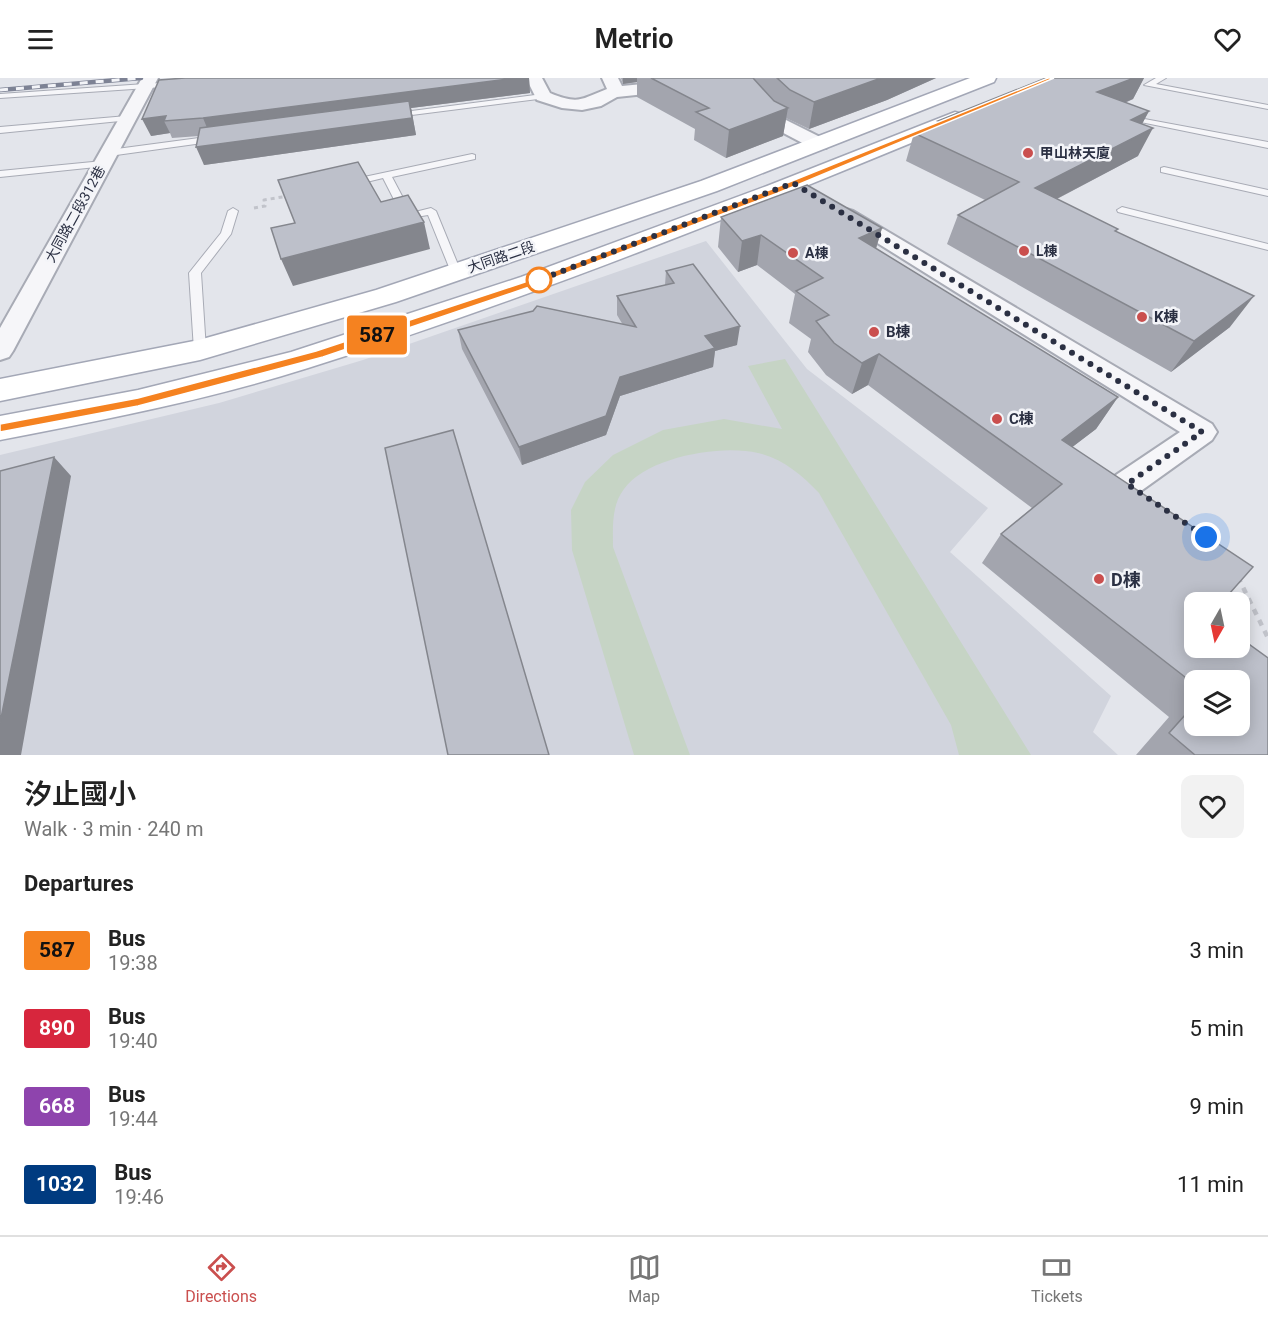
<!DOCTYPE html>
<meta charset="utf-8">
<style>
body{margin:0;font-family:Roboto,"Noto Sans TC",sans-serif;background:#f2f2f2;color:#222;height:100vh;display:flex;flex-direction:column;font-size:22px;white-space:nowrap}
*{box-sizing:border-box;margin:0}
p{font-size:20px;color:#767676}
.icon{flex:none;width:33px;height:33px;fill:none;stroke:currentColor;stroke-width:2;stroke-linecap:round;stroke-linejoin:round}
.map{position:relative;height:677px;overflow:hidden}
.panel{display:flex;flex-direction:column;background:#fff;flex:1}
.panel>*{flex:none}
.badge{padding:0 12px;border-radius:4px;font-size:21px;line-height:39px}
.needle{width:39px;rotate:189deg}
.buttons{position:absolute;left:1184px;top:514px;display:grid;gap:12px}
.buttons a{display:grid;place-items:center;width:66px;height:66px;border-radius:12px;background:#fff;box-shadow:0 3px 15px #0003;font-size:30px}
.you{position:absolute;width:30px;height:30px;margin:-15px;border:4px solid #fff;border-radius:50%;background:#1a73e8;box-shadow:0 0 0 9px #1a73e833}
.map>.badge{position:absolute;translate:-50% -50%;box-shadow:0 0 0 3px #fff}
h2{padding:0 24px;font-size:22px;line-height:54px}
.round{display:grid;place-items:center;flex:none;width:63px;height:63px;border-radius:12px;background:#f2f2f2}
.overview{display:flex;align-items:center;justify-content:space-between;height:102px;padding:0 24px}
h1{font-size:28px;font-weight:600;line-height:45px}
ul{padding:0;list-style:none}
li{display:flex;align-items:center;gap:18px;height:78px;padding:0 24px}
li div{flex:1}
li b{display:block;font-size:22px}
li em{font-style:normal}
li .badge{min-width:66px;font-weight:700;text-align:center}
header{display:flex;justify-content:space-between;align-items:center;height:78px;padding:0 24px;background:#fff;font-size:27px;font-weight:600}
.dock{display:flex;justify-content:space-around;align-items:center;height:84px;border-top:2px solid #e0e0e0;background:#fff;font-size:16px;color:#767676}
.dock a{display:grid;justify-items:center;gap:3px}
.dock .on{color:#ca4f4e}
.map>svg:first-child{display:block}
.built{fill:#d1d4dd}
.green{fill:#c6d4c5}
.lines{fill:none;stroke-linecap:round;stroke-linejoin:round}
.lane-casing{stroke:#a8abb5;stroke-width:2}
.street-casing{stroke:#a8abb5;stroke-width:4}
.primary-casing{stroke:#a3a7b6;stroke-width:3}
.path-far1{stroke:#c1c3ca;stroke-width:3;stroke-dasharray:4 4;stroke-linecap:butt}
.path{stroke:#c1c3ca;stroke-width:4.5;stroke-dasharray:6 6;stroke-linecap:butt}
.lane{fill:#f6f6f9;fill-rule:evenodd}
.street{fill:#f6f6f9;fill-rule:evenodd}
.primary{fill:#fff;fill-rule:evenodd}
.rail-casing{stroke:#7d8294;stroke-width:4.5}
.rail{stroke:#f3f4f8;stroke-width:3;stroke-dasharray:8;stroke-linecap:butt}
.wall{fill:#a3a5ae;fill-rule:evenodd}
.shaded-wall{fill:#84868d}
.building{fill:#bdc0ca;stroke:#84868d;stroke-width:1.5}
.line{fill:#f58220;stroke:#fff;stroke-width:1.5}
.walk{stroke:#2b3043;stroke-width:6;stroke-dasharray:0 10.8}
.poi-dot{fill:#ca4f4e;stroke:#f3f4f8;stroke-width:2}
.stop-dot{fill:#fff;stroke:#f58220;stroke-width:3}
.labels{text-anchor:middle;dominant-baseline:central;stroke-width:5;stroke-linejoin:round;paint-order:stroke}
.far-poi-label{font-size:14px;font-weight:bold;fill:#2b3043;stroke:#f3f4f8;text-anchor:start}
.far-street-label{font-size:14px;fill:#2b3043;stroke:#f3f4f8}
.poi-label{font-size:15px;font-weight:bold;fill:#2b3043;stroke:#f3f4f8;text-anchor:start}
.near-poi-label{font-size:18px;font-weight:bold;fill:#2b3043;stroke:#f3f4f8;text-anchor:start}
</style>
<header><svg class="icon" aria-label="menu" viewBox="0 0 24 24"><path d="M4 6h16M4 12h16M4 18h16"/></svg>Metrio<svg class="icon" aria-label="heart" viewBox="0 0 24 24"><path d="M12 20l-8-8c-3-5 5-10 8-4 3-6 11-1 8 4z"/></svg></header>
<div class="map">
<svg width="1268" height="677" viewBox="0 0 1268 677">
<rect width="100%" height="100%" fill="#e3e5eb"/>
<!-- built -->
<path class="built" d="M706,163L807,291L988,430L950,474L1111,618L1093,654L1118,677H0V377L219,325L363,282Z"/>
<!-- green -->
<path class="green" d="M785,281L1031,677H959L951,647L819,415C802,397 782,380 758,375C721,366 647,379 624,411C611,428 613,450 613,469L690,677H634L572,472L571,432L585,404L613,377L663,352L724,341L782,351L748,288Z"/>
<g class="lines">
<!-- lane casing -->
<g class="lane-casing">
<path id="lane" d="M1156,0H1166L1156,6L1268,27V31L1144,7Z
M174,4H177V8L0,20V16Z
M543,16L547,18L546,20L396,39L392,37L396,35Z
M1123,37L1268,64V70L1126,41H1123Z
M127,38L131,40L130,42L0,55V49Z
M214,58L217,59V63L109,78L105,75L109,72Z
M472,76L475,77V81L392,99L411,135L431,130L436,133L461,194L456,197L451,194L428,137L404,141L383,100L350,108L345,105L350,102Z
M103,83L108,86L106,88L0,99V93Z
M1164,89L1268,112V118L1161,94V90Z
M1122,129L1268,166V172L1118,134L1117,132Z
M233,130L238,133L231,156L201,195L206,272L200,276L194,272L189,195L221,155L228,133Z"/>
</g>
<!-- street casing -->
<g class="street-casing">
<path id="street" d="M142,0H158L13,273L9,279L0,282V250Z
M526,0H542L550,15C579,27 581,21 607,11L602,0H618L622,8L674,3L682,8L674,13L617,19L601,28L582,32L562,30L537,22Z
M758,18L764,19L784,41L826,62L828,66L826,70H812L772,49L750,23L752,19Z
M846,131L853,133L1212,346L1217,354L1212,362L1138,415L1127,418L1116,415L1112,406L1116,397L1180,354L839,141L835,137L839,133Z"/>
</g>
<!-- primary casing -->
<g class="primary-casing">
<path id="primary" d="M970,0H996L994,4L717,113L396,224L200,282L0,323V301L199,262L376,212L701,103Z
M955,34L962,36L965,40L962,44C747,133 530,221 308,290C207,322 103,342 0,362V338L138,312L291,274L521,199L767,108Z"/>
</g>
<!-- path-far1 -->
<path class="path-far1" d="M254,130L265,128L264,122L288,118"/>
<!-- path -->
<path class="path" d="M1238,499L1268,560"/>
<!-- lane -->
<use href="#lane" class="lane"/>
<!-- street -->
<use href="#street" class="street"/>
<!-- primary -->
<use href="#primary" class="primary"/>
<!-- rail casing -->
<g class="rail-casing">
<path id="rail" d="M0,12L141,0"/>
</g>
<!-- rail -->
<use href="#rail" class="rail"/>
</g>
<!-- wall -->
<path class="wall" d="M185,0H529L530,15L411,30L416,57L204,87L199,58L172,60L170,55L151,58Z
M621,0H936L887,22L809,51L786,40L783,58L726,80L694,62L695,51L637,19V4L623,6Z
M1046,0H1144L1133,21L1125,25L1149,33L1142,46L1138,78L1057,121L1117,154L1230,249L1171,294L947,166L958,137L985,122L906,83L914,55L937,46L938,43Z
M721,139L882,150L876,171L1118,319L1096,351L1072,369L1194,525L1268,677H1136L1169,639L982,485L1001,456L1032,430L868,307L852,316L826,297L808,274L811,261L789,245L795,216L757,187L738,194L718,169ZM1194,603L1239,648H1194Z
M666,193L737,267L715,273L713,289L620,318L606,357L522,387L462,271L458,252L623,247L617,237V218L665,207Z"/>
<!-- shaded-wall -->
<path class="shaded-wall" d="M516,0H529L530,15L411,30L416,57L204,87L196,69L210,57L203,40Z
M623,0H637V4L623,6Z
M881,0H936L887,22L809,51L814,24Z
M1134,0H1144L1133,21L1084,41L1097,14Z
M788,30L783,58L726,80L729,52Z
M1149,33L1135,59L1153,50L1138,78L1022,139L1035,110L1131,42Z
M166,38L164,43L170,55L151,58L142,41Z
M424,144L430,171L293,208L281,181Z
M882,150L873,180L859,160Z
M761,157L757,187L738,194L742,163Z
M1254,218L1230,249L1171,294L1194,263Z
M740,248L737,267L715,273L713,289L620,318L606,357L522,387L519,369L620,299L705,258Z
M879,276L868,307L852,316L862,285Z
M1118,319L1096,351L1041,393L1062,362Z
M54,379L71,398L21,677H0V645Z"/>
<!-- building -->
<path class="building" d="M185,0H516L203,40L164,43L166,38L142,41L159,2Z
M651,0H753L774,23L788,30L729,52L696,34L709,30Z
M777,0H881L814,24L790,12Z
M1046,0H1134L1097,14L1149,33L1131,42L1153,50L1035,110L1118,151L1115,153L1254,218L1194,263L958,137L1019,104L914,55L941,44L938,43Z
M409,23L412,40L196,69L200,50Z
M358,84L381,124L408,117L424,144L281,181L271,150L295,145L278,102Z
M807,107L882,150L859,160L1118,319L1062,362L1253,489L1221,525H1194V570H1239V559L1268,580V677H1195L1169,655L1194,627V648H1239V603H1194V606L1001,456L1062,406L879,276L862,285L834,265L816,243L829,237L796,213L823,200L761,157L742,163L721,139Z
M693,186L740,248L705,258L715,270L620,299L606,338L519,369L458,252L533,233L537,228L636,249L617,218L674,205L666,193Z
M453,352L549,677H448L385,370Z
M54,379L0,645V393Z"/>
<!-- line -->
<path class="line" d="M1048,0H1054L778,115L535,207L323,279L138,328L0,354V346L138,320L316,273L528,203L772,111Z"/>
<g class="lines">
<!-- walk -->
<path class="walk" d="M539,202L531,205L793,105L1202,354L1127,406L1206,459"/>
</g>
<!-- markers -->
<g class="poi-dot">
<circle cx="1028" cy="75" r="6"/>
<circle cx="1024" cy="173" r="6"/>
<circle cx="793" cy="175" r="6"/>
<circle cx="1142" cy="239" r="6"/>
<circle cx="874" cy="254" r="6"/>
<circle cx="997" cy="341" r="6"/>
<circle cx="1099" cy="501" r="6"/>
</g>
<circle class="stop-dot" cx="539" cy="202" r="12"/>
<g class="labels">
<!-- far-poi labels -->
<g class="far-poi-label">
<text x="1040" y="75">甲山林天廈</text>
<text x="1036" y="173">L棟</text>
<text x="805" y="175">A棟</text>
</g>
<!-- far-street labels -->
<g class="far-street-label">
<text transform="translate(75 136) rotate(-61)">大同路二段312巷</text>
<text transform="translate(501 179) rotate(-19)">大同路二段</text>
</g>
<!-- poi labels -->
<g class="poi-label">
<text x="1154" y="239">K棟</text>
<text x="886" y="254">B棟</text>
<text x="1009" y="341">C棟</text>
</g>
<!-- near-poi labels -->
<g class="near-poi-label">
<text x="1111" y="501">D棟</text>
</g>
</g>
</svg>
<div class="buttons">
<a><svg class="needle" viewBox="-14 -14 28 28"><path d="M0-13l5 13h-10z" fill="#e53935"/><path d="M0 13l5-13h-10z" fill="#767676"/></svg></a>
<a><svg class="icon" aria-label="layers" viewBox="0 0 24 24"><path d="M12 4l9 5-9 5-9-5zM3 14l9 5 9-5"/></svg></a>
</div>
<div class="you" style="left:1206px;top:459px"></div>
<b class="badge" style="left:377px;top:257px;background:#f58220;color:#111">587</b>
</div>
<section class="panel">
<div class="overview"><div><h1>汐止國小</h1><p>Walk · 3 min · 240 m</p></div><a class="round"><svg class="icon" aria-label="heart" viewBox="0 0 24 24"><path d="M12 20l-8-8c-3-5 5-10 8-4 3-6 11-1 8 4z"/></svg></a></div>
<h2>Departures</h2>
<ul>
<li><span class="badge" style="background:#f58220;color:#111">587</span><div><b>Bus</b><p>19:38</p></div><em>3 min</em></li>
<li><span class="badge" style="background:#d7263d;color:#fff">890</span><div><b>Bus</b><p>19:40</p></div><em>5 min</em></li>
<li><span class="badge" style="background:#8e44ad;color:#fff">668</span><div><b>Bus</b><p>19:44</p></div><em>9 min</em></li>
<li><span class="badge" style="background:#003b80;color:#fff">1032</span><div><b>Bus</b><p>19:46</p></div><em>11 min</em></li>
</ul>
</section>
<nav class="dock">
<a class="on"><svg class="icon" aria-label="directions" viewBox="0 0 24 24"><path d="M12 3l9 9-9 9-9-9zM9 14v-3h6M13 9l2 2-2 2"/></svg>Directions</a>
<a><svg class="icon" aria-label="map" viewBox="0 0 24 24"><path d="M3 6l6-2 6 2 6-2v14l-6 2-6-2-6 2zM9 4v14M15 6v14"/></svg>Map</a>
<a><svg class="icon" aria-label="tickets" viewBox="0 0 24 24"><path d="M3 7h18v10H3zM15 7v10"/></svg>Tickets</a>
</nav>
